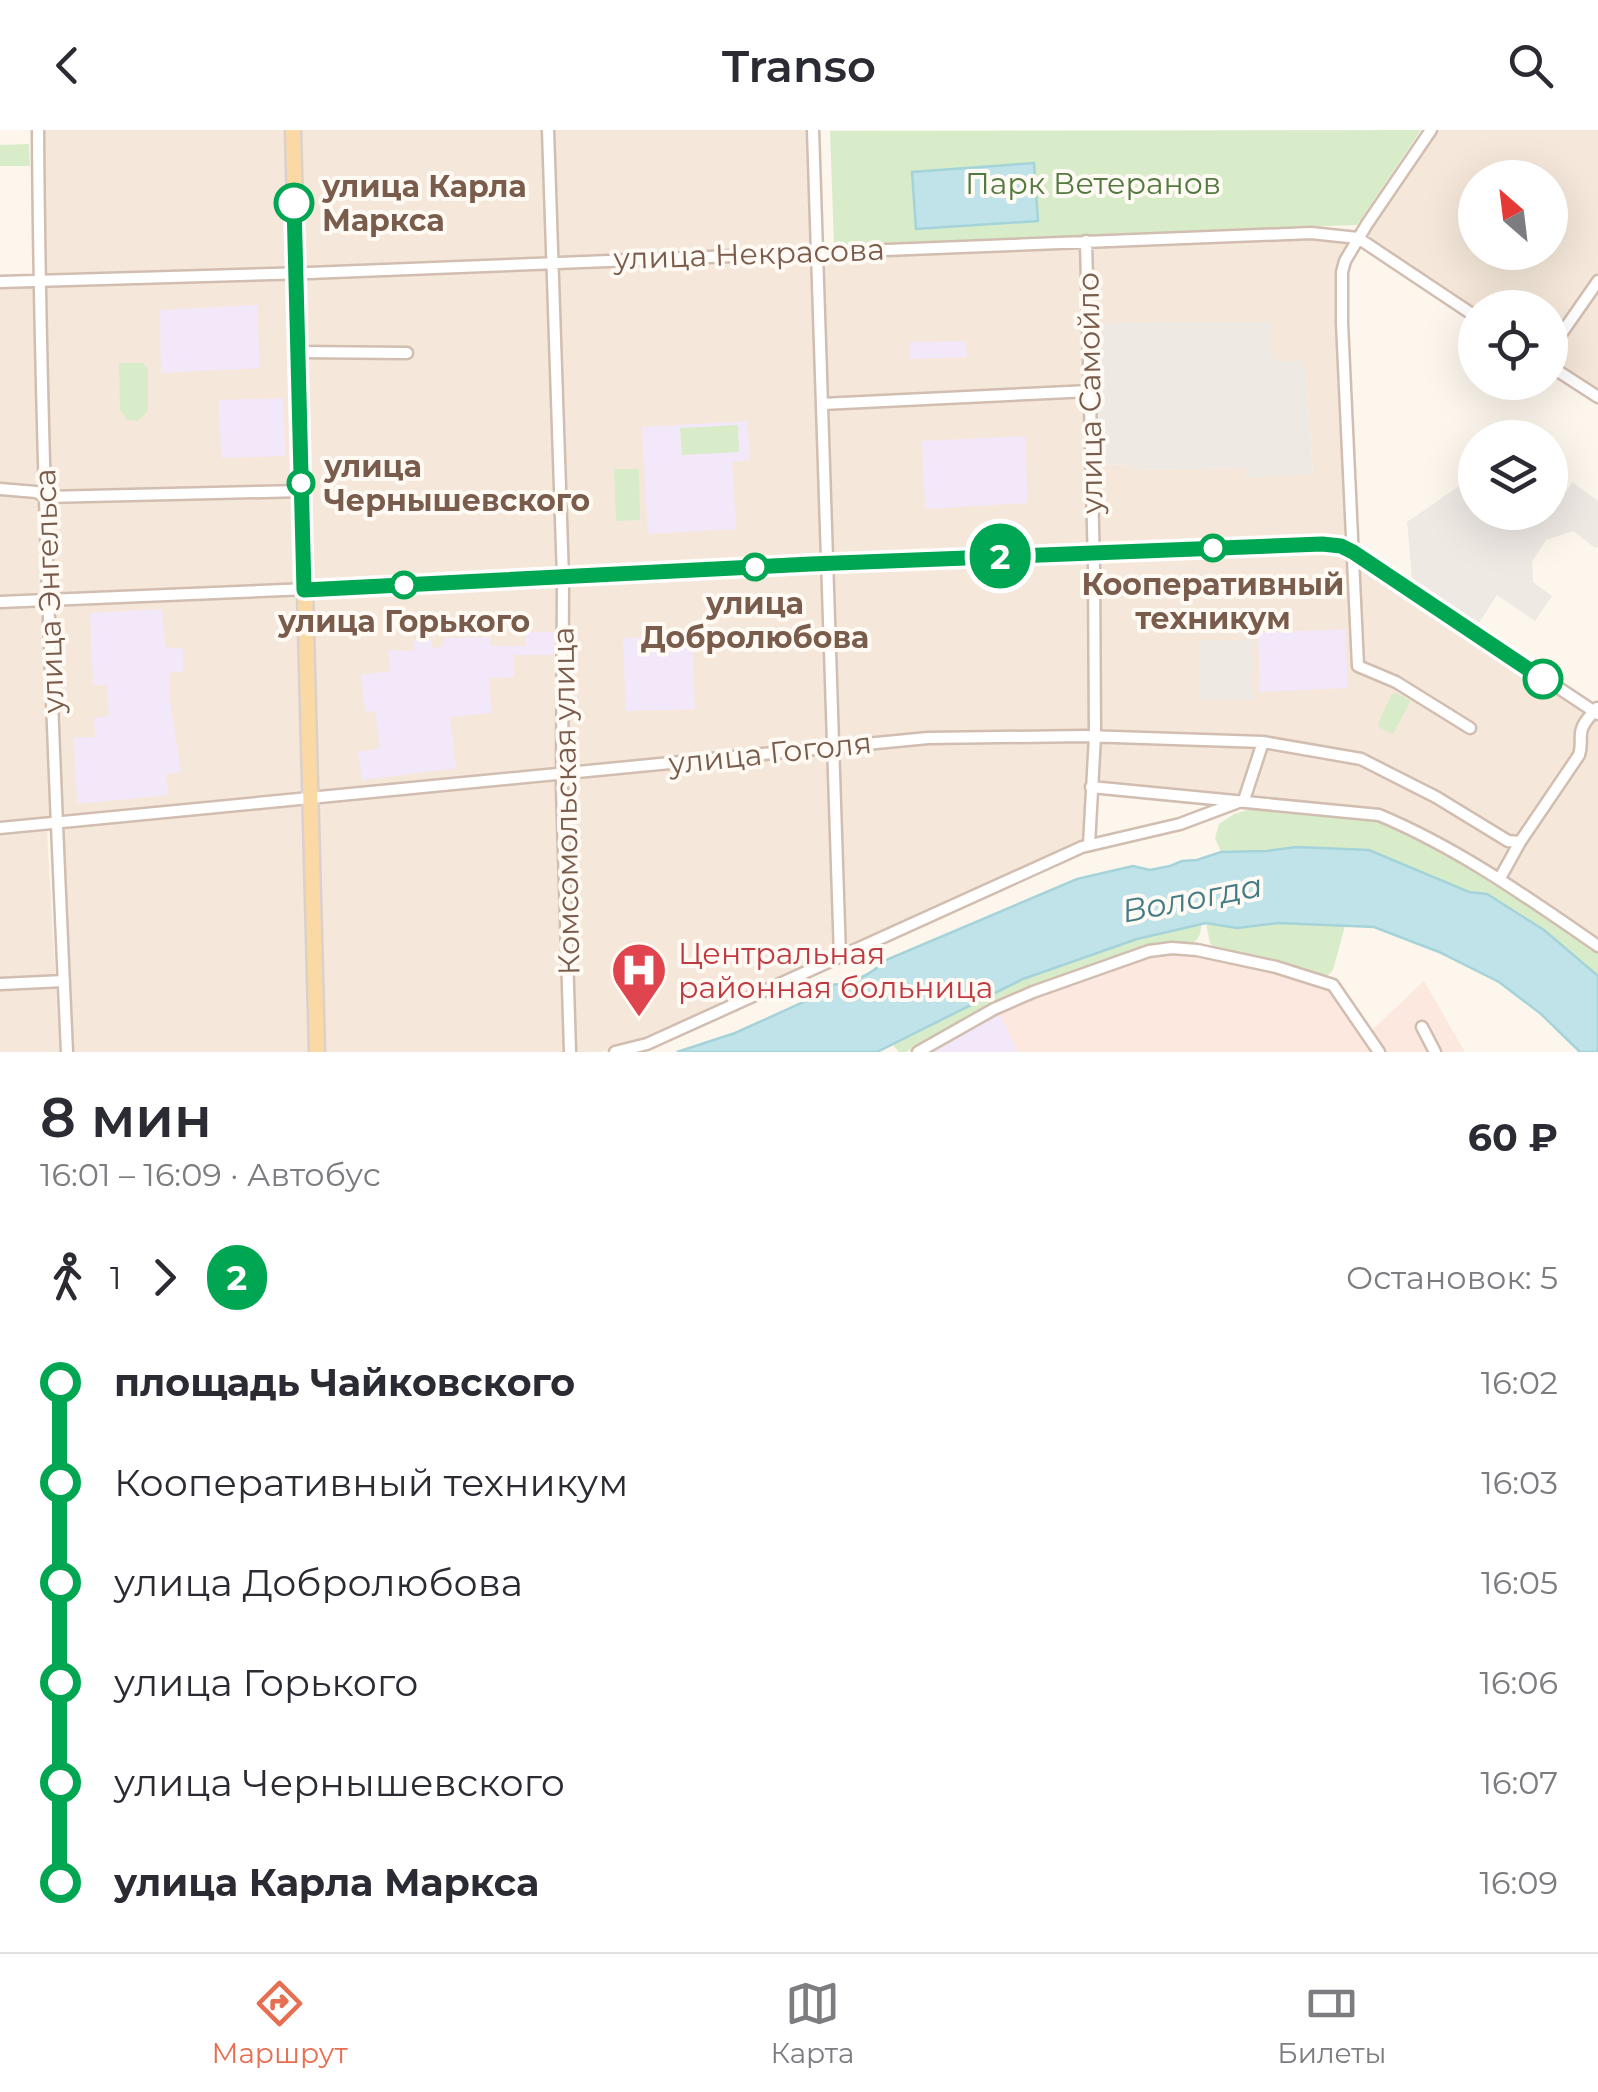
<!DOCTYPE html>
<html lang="ru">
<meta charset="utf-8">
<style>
body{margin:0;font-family:Montserrat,sans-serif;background:#f2f2f3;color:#2b2b33;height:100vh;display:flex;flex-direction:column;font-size:38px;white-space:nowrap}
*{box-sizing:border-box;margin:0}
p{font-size:32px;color:#7c7c81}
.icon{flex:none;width:55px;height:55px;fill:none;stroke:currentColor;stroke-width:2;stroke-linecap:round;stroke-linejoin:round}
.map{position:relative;height:922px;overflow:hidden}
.panel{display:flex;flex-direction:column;background:#fff;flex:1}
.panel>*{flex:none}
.badge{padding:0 20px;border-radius:32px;font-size:35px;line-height:65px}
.needle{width:65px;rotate:332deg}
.controls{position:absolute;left:1458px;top:30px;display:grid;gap:20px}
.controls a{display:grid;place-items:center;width:110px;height:110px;border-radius:50%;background:#fff;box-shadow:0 10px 40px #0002;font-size:50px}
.map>.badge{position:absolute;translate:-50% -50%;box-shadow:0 0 0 5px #fff}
.legs{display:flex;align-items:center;gap:15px;height:110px;padding:0 40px;font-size:32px}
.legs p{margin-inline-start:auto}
.headline{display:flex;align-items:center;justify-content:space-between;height:170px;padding:0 40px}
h1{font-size:55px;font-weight:600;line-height:75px}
ul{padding:0 40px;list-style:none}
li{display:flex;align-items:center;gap:35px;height:100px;font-size:38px}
li i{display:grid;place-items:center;width:15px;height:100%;margin:0 12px;background:currentColor}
li i::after{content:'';width:25px;height:25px;margin:-12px;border:8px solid;border-radius:50%;background:#fff}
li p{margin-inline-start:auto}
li:first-child i{background:linear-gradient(#0000 50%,currentColor 0)}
li:last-child i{background:linear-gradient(currentColor 50%,#0000 0)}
header{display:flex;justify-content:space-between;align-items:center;height:130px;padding:0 40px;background:#fff;font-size:45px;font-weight:600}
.dock{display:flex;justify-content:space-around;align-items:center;height:140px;border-top:2px solid #e1e1e2;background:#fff;font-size:28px;color:#7c7c81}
.dock a{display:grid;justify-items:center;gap:5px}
.dock .current{color:#e76f51}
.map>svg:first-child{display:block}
.residential{fill:#f5e8da;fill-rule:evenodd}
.commercial{fill:#fde8e0}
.industrial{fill:#efe9e4}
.education{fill:#f3e8fa}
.green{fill:#d8ecc9}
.water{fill:#bfe3e8;stroke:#a5d3da;stroke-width:2.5}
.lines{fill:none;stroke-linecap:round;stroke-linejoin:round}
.minor-casing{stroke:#d1beb0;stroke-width:15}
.major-casing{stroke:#dad1cd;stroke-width:19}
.minor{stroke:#fff;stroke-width:10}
.major{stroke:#fbd9a5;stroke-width:14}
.line-1-casing{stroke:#fff;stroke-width:22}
.line-1{stroke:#00a651;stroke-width:15}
.stop-1-dot{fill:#fff;stroke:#00a651;stroke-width:5}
.labels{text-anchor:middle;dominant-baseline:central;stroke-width:8;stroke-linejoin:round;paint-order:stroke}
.park-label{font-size:30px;fill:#537a41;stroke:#fffaf3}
.stop-label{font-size:30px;font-weight:bold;fill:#7a5c4d;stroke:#fffaf3}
.street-label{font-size:30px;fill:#7a5c4d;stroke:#fffaf3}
.health-label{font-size:30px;fill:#be3a42;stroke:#fffaf3;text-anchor:start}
.water-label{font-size:32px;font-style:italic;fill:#437c86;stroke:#fffaf3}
</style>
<header><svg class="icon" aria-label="back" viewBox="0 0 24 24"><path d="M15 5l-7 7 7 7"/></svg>Transo<svg class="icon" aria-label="search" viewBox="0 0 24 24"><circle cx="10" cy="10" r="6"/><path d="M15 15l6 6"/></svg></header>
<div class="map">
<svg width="1598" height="922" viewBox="0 0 1598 922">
<rect width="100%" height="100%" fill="#fdf6ec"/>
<!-- residential -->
<path class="residential" d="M42,0H285L289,138L43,146Z
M300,0H543L547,128L303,139Z
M552,0H810L814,117L557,127Z
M1438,0H1598V142L1550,210V178H1475V180L1365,107ZM1475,48H1550V122H1475Z
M1311,106L1350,111L1340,129L1337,141L1349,408L1099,418L1097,335L1130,334L1131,340L1246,338V347L1313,343L1305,231L1273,232L1270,192L1093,194L1091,116Z
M1082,116L1086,258L826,271L821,125Z
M813,125L823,429L568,442L557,136Z
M547,136L559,442L311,454L303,148Z
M289,146L294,357L50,363L43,153Z
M35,153L44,466L0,467V155Z
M1598,158V260L1550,230V226Z
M1086,264L1089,418L832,429L826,277Z
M295,365L296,455L53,465L51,371Z
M1324,419L1341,422L1598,590V812L1494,741L1421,699L1380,681L1244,667L1096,654L1098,429Z
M1090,429L1091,603L839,612L833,439Z
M824,439L828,613L568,639V452Z
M559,453L556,637L316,661L311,464Z
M297,463L301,661L61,687L53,475Z
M45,475L51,688L0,693V476Z
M1091,609L1085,711L846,820L839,621L928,611Z
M829,621L834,825L645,910L600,922H575L568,647Z
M556,648L563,922H323L316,672Z
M302,672L309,922H72L61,697Z
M47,701L60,922H0V706Z"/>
<!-- commercial -->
<path class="commercial" d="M1173,820L1275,839L1324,857L1345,878L1375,922H922L994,881L1150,824Z
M1424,851L1465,922H1383L1370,902Z"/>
<!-- industrial -->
<path class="industrial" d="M1149,192H1271L1273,231H1305L1313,344L1246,348L1245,338L1130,340L1129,334L1097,335L1093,194Z
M1475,335V382H1550V351L1566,362L1572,352L1598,371V416L1595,418L1573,401L1546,410L1532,432L1533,452L1552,466L1535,491L1497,465L1479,493L1412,449L1407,392L1465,352Z
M1200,510H1253L1252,570L1200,569Z"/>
<!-- education -->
<path class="education" d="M257,175L260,238L161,243L160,180Z
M966,211L967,227L910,229V212Z
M283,268L285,326L221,328L219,270Z
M747,291L750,330L732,332L736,399L648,404L642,297Z
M1025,306L1028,373L925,379L922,311Z
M162,479L165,517L183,519V541L170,543V570L181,642L166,644L168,665L77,674L74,608L95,607L94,588L109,586L107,555H93L90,483Z
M1345,499L1348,558L1260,562L1258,503Z
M525,502H554L553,525H514V547L489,548L492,583L450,587L456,638L362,650L358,622L380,618L375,581L365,582L361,545L390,541L388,520L414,521V511L431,510L432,518L444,516V508L490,507L491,516H525Z
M692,505L695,579L626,581L623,508Z
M1000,885L1018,922H928L949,910Z"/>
<!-- green -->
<path class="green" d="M1421,0L1357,95L834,115L830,1Z
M29,14L30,36H0V15Z
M119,233H144L145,237H148V281L138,291L127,290L120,280Z
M738,295L739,322L682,325L680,298Z
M614,339H639L640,390L616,391Z
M1396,563L1408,569L1410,572L1393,604L1380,598L1378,594L1391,565Z
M1262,676L1378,688L1499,750L1598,819V846L1544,800L1487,764L1470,762L1369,720L1296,717L1267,721L1221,722L1215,708L1219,694L1234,684Z
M1201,793C1202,814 1190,816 1172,816L992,877L906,922H899L893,915L1023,849L1137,809Z
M1206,793L1238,798L1279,793L1345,796L1333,840L1325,848L1218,821L1210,813Z"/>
<!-- water -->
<path class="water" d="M1034,33L1038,91L916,99L912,42Z
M1296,717L1369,720L1469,762L1487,764L1544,800L1598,846V922H1580L1541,884L1499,852L1439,822L1374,797L1279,793L1237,798L1206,793L1137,809L1023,849L877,922H677L735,903L819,865L828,855C850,855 871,845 886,830L1077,749L1133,736L1150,740L1170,736L1182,731L1197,730L1221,722L1267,721Z"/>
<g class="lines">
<!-- minor casing -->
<g class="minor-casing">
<path id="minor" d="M38,0C40,307 53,615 67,922
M548,0L563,448L562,657L570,922
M813,0L840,827
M1431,0L1367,94L1345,131L1342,142V193L1358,536L1396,552L1470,598
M1086,111L1094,437L1095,606L1089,715
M0,152L309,143L1311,103L1358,108L1475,186
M1550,220L1598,151
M298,222L407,223
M1550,236L1598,267
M822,274L1090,261
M0,359L36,362L46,367L302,361
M0,472L572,448L900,430L1322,414L1341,416L1353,422L1598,584
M1091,657L1379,685C1458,718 1527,767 1598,816
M0,698L928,608L1085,606L1263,612L1361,629L1436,667L1508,711L1520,712
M1500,748L1520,712L1579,625C1582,616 1580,612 1581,603C1582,593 1591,585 1597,578
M0,854L64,851
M1422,897L1435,922
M615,922L647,914L1082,717L1180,694L1244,670L1263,612
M918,922L994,879L1033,862L1149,821L1172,818L1197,820L1276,837L1333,855L1379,922"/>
</g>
<!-- major casing -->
<g class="major-casing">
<path id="major" d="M293,0L317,922"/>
</g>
<!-- minor -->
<use href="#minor" class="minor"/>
<!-- major -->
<use href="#major" class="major"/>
</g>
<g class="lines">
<!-- line-1 casing -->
<g class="line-1-casing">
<path id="line-1" d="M294,73L304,460L811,434L1322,414L1341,416L1353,422L1543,549"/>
</g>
<!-- line-1 -->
<use href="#line-1" class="line-1"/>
</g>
<!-- icons -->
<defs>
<g id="hospital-pin" transform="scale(2.875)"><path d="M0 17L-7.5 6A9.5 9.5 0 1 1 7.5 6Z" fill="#e0444e" stroke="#fffaf3"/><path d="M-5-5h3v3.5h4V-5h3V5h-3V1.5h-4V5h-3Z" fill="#fff"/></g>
</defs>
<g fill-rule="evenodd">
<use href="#hospital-pin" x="639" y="840"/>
</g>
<!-- markers -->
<g class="stop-1-dot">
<circle cx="294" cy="73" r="18"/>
<circle cx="301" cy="353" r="12"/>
<circle cx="1213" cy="418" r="12"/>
<circle cx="755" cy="437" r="12"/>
<circle cx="404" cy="455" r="12"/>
<circle cx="1543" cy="549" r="18"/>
</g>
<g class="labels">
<!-- park labels -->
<g class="park-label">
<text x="1093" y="53">Парк Ветеранов</text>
</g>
<!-- stop labels -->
<g class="stop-label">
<text x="322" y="56" text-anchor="start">улица Карла<tspan x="322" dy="34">Маркса</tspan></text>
<text x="324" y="336" text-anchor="start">улица<tspan x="324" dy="34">Чернышевского</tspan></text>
<text x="1213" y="454">Кооперативный<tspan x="1213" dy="34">техникум</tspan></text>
<text x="755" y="473">улица<tspan x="755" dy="34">Добролюбова</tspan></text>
<text x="404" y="491">улица Горького</text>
</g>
<!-- street labels -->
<g class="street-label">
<text transform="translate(749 124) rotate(-2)">улица Некрасова</text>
<text transform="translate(1090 263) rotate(-91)">улица Самойло</text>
<text transform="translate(49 461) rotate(-92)">улица Энгельса</text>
<text transform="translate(770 623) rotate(-6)">улица Гоголя</text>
<text transform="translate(566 671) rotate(-91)">Комсомольская улица</text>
</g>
<!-- health labels -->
<g class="health-label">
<text x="678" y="823">Центральная<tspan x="678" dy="34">районная больница</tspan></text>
</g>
<!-- water labels -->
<g class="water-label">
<text transform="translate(1192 768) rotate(-11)">Вологда</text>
</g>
</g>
</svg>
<div class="controls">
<a><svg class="needle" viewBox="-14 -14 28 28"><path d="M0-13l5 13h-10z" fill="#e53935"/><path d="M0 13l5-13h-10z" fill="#7c7c81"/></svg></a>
<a><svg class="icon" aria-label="locate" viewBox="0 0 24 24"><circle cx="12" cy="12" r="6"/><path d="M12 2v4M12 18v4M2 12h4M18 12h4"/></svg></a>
<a><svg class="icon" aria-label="layers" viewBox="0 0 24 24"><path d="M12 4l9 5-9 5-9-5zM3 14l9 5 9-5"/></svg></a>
</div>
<b class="badge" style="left:1000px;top:426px;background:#00a651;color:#fff">2</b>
</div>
<section class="panel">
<div class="headline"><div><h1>8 мин</h1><p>16:01 – 16:09 · Автобус</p></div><b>60 ₽</b></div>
<div class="legs"><svg class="icon" aria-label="walk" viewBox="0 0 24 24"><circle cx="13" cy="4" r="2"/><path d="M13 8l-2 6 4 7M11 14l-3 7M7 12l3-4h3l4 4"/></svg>1<svg class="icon" aria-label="forward" viewBox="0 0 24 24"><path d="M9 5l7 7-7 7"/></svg><b class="badge" style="background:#00a651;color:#fff">2</b><p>Остановок: 5</p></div>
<ul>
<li><i style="color:#00a651"></i><b>площадь Чайковского</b><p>16:02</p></li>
<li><i style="color:#00a651"></i><span>Кооперативный техникум</span><p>16:03</p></li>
<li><i style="color:#00a651"></i><span>улица Добролюбова</span><p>16:05</p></li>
<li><i style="color:#00a651"></i><span>улица Горького</span><p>16:06</p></li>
<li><i style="color:#00a651"></i><span>улица Чернышевского</span><p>16:07</p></li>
<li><i style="color:#00a651"></i><b>улица Карла Маркса</b><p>16:09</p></li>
</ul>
</section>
<nav class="dock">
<a class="current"><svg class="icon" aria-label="directions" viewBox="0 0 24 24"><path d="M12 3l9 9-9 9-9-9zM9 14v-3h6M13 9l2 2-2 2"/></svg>Маршрут</a>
<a><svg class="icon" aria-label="map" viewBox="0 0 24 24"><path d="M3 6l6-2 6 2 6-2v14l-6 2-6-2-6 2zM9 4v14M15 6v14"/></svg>Карта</a>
<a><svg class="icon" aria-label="tickets" viewBox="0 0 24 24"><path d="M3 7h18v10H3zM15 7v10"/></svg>Билеты</a>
</nav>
